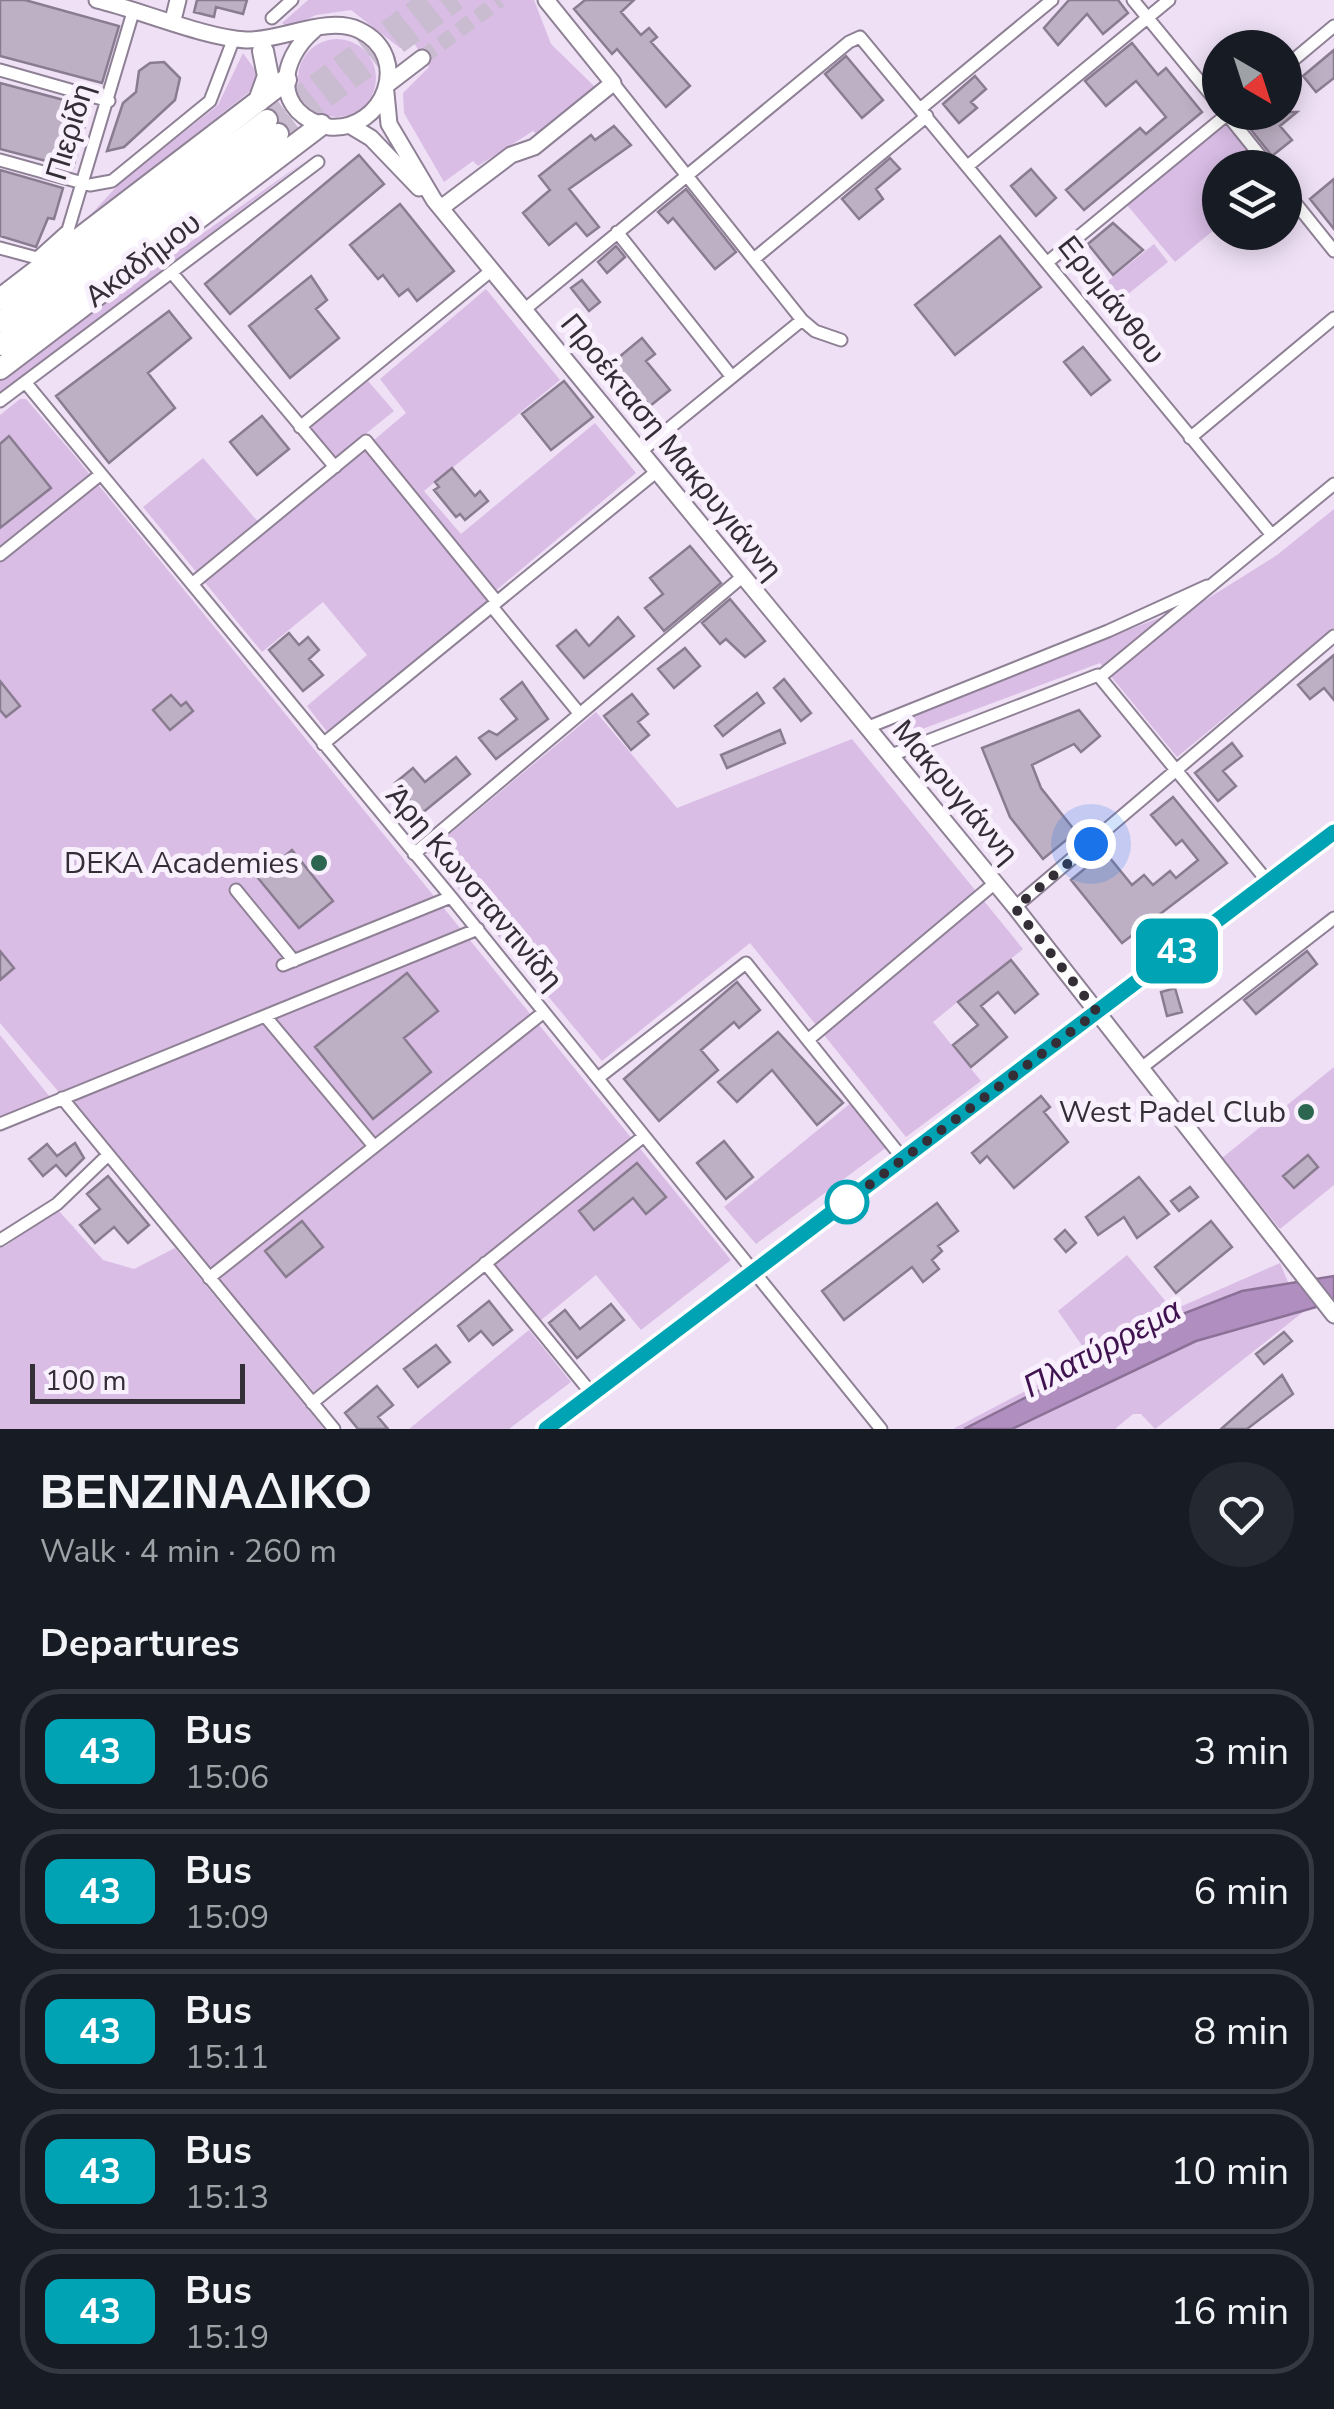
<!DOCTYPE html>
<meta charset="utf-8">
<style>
body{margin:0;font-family:"Nunito Sans",sans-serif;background:#242831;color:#f1f3f6;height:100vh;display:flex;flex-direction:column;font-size:38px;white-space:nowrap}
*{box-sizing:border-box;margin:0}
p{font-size:32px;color:#9ea1a6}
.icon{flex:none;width:55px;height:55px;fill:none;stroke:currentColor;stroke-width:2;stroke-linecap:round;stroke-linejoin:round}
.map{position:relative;height:1429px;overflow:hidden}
.panel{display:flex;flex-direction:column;background:#171b24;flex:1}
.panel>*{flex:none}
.badge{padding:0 20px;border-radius:15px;font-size:35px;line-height:65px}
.needle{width:65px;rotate:141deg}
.buttons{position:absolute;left:1202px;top:30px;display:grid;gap:20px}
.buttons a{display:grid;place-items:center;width:100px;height:100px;border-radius:50%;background:#171b24;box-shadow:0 5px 25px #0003;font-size:50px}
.scale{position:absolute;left:30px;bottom:25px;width:215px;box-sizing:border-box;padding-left:10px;border:5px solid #342e37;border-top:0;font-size:28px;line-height:35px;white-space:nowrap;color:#342e37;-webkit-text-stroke:8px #f9f0fd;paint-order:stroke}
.you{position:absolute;width:50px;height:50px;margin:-25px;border:8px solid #fff;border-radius:50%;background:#1a73e8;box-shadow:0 0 0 15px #1a73e833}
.map>.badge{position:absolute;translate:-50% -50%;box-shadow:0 0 0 5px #fff}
h2{padding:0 40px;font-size:38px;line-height:90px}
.round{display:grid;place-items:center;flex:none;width:105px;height:105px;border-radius:52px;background:#242831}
.overview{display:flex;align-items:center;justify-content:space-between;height:170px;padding:0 40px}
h1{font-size:48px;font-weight:600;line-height:75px}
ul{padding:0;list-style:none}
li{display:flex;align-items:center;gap:30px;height:125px;margin:0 20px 15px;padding:0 20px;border:5px solid #363941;border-radius:40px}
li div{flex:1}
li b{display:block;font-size:38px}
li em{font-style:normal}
li .badge{min-width:110px;font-weight:700;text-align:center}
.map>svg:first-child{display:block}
.green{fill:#d9bde5}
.water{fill:#b18ec0;stroke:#8c7197;stroke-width:2.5}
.building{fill:#bdafc4;stroke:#8a7c90;stroke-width:2.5}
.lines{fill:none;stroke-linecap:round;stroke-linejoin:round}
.secondary-tunnel{stroke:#cabcd0;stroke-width:15;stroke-dasharray:15 8;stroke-linecap:butt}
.highway-tunnel{stroke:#cabcd0;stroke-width:20;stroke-dasharray:20 10;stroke-linecap:butt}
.street-casing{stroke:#8f8195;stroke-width:15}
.secondary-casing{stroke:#8f8195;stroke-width:19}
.highway-casing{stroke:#8f8195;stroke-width:24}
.street{stroke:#fff;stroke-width:11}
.secondary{stroke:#fff;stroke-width:15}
.highway{stroke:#fff;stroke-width:20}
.line-casing{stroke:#fff;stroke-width:22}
.line{stroke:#00a3b4;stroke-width:15}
.walk{stroke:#342e37;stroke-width:10;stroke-dasharray:0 18}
.poi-dot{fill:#2c6650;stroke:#f9f0fd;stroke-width:4}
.stop-dot{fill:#fff;stroke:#00a3b4;stroke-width:5}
.labels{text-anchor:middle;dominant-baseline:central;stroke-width:10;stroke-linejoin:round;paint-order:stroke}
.street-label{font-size:30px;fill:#342e37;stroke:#f9f0fd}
.poi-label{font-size:30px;fill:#342e37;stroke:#f9f0fd;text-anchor:end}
.water-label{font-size:32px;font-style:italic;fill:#401350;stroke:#f9f0fd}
</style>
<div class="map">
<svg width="1334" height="1429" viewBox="0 0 1334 1429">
<rect width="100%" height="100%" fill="#efe0f6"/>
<!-- green -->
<path class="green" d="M308,0H534L551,44L596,88L538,136L533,131L478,166L473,161L444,182L404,113L403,93L429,67L414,43L400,48L351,10L316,15L289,28L282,23Z
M298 78a39 39 0 1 1 78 0a39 39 0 1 1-78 0Z
M243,53L258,74L253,89L84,222L119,184L218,105Z
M1227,123L1263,167L1220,168V225L1175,262L1127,205Z
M305,161L0,395V377Z
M1154,244L1168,262L1108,310L1093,293Z
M486,289L560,380L424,491L461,534L595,423L636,473L487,598L490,602L328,733L307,706L367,655L323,602L262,652L143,507L203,458L266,531L406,413L380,379Z
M368,381L394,411L332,461L305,431Z
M20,399H26L74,455L731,1260L641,1330L596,1275L540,1321L484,1255L314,1392L0,1023V415Z
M1334,509V628L1177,757L1100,663L906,735L896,721L1207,599L1277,555Z
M596,712L677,808L852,739L1023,949L933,1022L981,1081L906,1137L750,943L602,1061L428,852Z
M0,1035L50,1097L0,1117Z
M1334,1067V1185L1280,1229L1222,1158Z
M852,1102L887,1147L756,1244L724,1207Z
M58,1210L103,1260L134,1269L175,1248L324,1429H0V1243L4,1247Z
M1127,1255L1173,1310L1280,1263L1290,1287L1307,1309L1155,1429L1141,1414H1133L1115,1429H953L1090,1357L1058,1311Z
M529,1330L571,1382L509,1429H409Z"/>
<!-- water -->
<path class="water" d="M1334,1276V1302L1196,1341L1012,1429H964L1079,1370L1146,1328L1242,1291Z"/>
<!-- building -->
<path class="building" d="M0,0H25L119,26L102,83L0,56Z
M197,0H247L243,14L216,7L214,17L194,12Z
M585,0H634L621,12L641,35L649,28L657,37L651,42L690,86L666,107L617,49L612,54L574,9Z
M1069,0H1118L1128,13L1103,34L1087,14L1058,45L1044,28Z
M1132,43L1158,75L1166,68L1202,112L1084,210L1066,190L1140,128L1146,134L1166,117L1136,81L1106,106L1085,81Z
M1334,50V78L1316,92L1303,76Z
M846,56L883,100L862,118L825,74Z
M164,62L180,78L175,100L124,147L107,151L123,103L136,92L139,71L150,63Z
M975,76L986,89L971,102L977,108L959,123L943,104Z
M0,83L90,107L73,168L0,149Z
M1255,112H1297L1280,126L1292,140L1272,156L1244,121Z
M614,126L631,145L569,189L599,227L587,236L576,223L549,245L523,213L550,190L539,176L591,135L595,140Z
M359,155L384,184L230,314L205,284Z
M890,158L900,169L876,189L883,199L859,219L842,199Z
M1031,169L1056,198L1036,216L1011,186Z
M0,170L63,188L54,219L48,218L36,247L0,236Z
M1334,179V229L1310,199Z
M686,189L736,252L715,269L673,218L668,223L658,212Z
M400,204L454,271L417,301L408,289L399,296L383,275L378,279L350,245Z
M1113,223L1143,250L1113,275L1088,244Z
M1000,236L1041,287L955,355L915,305Z
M616,246L625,257L607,273L598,262Z
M311,276L327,300L316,309L339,338L290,378L249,326Z
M582,280L600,302L589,311L571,288Z
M169,311L191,338L148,373L175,408L109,463L56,396Z
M642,338L655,354L646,361L670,390L650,406L612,363Z
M1083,347L1110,380L1091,395L1064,362Z
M564,381L593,417L551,450L522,414Z
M262,416L289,449L257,475L230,442Z
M9,436L51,488L0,528V444Z
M452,468L475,496L480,491L488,501L465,520L460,514L456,517L434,490L439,487L435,482Z
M735,512L744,525L732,534L723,521Z
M690,546L721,583L664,631L645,608L663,594L650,578Z
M730,599L765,641L745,657L726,639L720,644L702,623Z
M618,617L634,636L584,678L557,646L576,630L589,646Z
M289,633L299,645L308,637L319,650L309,659L323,675L303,691L269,650Z
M685,648L700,666L674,688L658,669Z
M1334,655V700L1324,688L1310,699L1298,685Z
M784,679L811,713L801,721L774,688Z
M0,681L20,706L6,717L0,710Z
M522,682L548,719L496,759L479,738L489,731L497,735L517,719L501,699Z
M757,693L764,703L723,736L715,726Z
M632,694L648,714L638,722L649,735L631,750L604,716Z
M171,695L181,706L186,702L193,711L170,730L153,710Z
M1079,710L1100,736L1081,752L1074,744L1032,765L1041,788L1076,832L1043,859L1010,817L982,748Z
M780,730L785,743L727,768L721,755Z
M1232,743L1242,756L1223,771L1236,786L1218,801L1195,773Z
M456,757L470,774L421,814L395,783L413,768L425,782Z
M1173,797L1227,863L1122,943L1071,880L1105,852L1132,885L1144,875L1153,885L1170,871L1176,878L1198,860L1182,840L1176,845L1151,815Z
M292,850L333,901L299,928L258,878Z
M0,951L14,968L0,980Z
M1307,951L1317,964L1256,1014L1244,1000Z
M1011,960L1038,994L1015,1013L998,992L981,1006L1007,1037L971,1067L953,1045L978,1025L958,1002Z
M407,973L438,1011L404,1038L431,1072L373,1119L315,1047Z
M737,982L760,1010L739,1028L734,1022L701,1050L718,1070L659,1121L624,1079Z
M1175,988L1182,1012L1167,1016L1161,992Z
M778,1032L843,1103L817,1125L772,1070L737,1102L718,1082Z
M1041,1096L1050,1107L1044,1112L1068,1142L1014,1188L987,1156L980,1163L972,1153Z
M724,1141L753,1177L726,1199L697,1163Z
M75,1143L84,1158L66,1176L56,1165L43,1176L29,1159L47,1144L57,1156Z
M1308,1155L1318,1167L1294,1188L1283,1176Z
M637,1163L666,1197L646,1214L633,1198L594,1230L579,1211Z
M108,1176L149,1225L128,1243L114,1227L95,1243L80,1225L100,1209L87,1194Z
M1139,1177L1169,1214L1137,1238L1124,1217L1098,1235L1086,1217Z
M1190,1187L1198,1197L1179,1211L1171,1201Z
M937,1203L958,1231L938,1246L942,1251L932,1260L939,1269L923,1282L912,1267L844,1320L822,1291Z
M302,1221L323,1247L286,1277L265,1251Z
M1211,1221L1232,1247L1176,1293L1155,1267Z
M1065,1230L1076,1243L1066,1252L1055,1239Z
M489,1301L512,1330L493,1345L481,1331L469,1341L458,1326Z
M611,1304L624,1320L577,1358L549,1323L565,1310L580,1329Z
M1284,1332L1292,1341L1264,1364L1256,1354Z
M436,1345L450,1362L418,1387L404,1369Z
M1282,1375L1293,1394L1247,1429H1221Z
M377,1386L393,1405L378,1417L388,1429H358L345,1413Z"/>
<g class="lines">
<!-- secondary-tunnel -->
<path class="secondary-tunnel" d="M422,58L500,0"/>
<!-- highway-tunnel -->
<path class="highway-tunnel" d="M267,120L428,0
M278,134L457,0"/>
<!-- street casing -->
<g class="street-casing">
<path id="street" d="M1133,0L1220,106
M272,18L292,0
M1285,67L1334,26
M0,70L109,101
M613,83L802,320L815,331L841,340
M920,109L1052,0
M1225,112L1270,168
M0,160L90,185L112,181L210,101L234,38
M969,165L1169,0
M1285,190L1334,251
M617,232L732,377
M0,248L37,258L68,230L134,9
M755,258L927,116
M1049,261L1230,112
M172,273L335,467
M524,310L849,42L860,37L1271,534
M25,382L451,897L881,1429
M0,401L318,162
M300,427L492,270
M1190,438L1334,318
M640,452L802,320
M0,555L101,474
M192,584L366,441L497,602
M493,608L579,713
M1100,677L1334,484
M866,728L1108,631L1207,586
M323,744L656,472
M889,756L1098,675L1268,882
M414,854L742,577
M236,890L294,961
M1015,907L1334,636
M283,965L451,897
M265,1016L373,1145
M809,1039L995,883
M1140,1069L1334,918
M598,1078L746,963L904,1160
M62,1098L334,1429
M0,1124L478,929
M0,1240L57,1204L108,1155
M485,1263L592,1394
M209,1278L544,1012
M312,1403L644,1136"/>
</g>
<!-- secondary casing -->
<g class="secondary-casing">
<path id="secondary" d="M97,0C140,10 205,38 246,40C282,41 327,15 359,30C414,56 384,132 329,127C273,114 277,61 314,30
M173,20L178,0
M388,84L422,58
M386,93L389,124L434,200L1015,907L1334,1315
M351,126L371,138L419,188
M441,208L511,155L534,147L613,83L546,0
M546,1429L1334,832"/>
</g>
<!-- highway casing -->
<g class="highway-casing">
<path id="highway" d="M259,101L268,76L263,51
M0,299L286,80
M0,322L267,120
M0,345L278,134
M0,369L321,125"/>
</g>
<!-- street -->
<use href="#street" class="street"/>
<!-- secondary -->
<use href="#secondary" class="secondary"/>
<!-- highway -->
<use href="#highway" class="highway"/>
</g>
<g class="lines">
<!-- line casing -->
<g class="line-casing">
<path id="line" d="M546,1429L1334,832"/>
</g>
<!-- line -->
<use href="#line" class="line"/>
<!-- walk -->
<path class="walk" d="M847,1202L844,1204L1097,1012L1015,908L1091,844"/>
</g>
<!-- markers -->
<g class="poi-dot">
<circle cx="319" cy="863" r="10"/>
<circle cx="1306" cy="1112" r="10"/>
</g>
<circle class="stop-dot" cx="847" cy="1202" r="20"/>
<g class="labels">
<!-- street labels -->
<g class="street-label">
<text transform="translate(70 132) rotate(-73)">Πιερίδη</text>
<text transform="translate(143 260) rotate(-37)">Ακαδήμου</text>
<text transform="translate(1111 300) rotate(52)">Ερυμάνθου</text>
<text transform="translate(671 447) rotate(51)">Προέκταση Μακρυγιάννη</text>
<text transform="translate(955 792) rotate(50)">Μακρυγιάννη</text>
<text transform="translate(474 888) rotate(50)">Άρη Κωνσταντινίδη</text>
</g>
<!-- poi labels -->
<g class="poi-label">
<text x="299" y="863">DEKA Academies</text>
<text x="1286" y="1112">West Padel Club</text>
</g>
<!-- water labels -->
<g class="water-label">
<text transform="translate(1102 1348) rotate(-28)">Πλατύρρεμα</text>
</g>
</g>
</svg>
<div class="buttons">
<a><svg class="needle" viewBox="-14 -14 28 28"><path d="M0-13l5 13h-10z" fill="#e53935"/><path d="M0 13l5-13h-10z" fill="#9ea1a6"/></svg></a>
<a><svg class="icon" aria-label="layers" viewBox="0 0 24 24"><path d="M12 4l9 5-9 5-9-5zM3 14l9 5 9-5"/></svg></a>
</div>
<div class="scale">100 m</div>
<div class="you" style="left:1091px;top:844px"></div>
<b class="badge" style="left:1177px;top:951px;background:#00a3b4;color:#fff">43</b>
</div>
<section class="panel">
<div class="overview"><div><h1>ΒΕΝΖΙΝΑΔΙΚΟ</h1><p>Walk · 4 min · 260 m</p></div><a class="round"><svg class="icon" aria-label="heart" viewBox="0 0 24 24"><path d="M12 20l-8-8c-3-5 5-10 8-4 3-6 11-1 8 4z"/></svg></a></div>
<h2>Departures</h2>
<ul>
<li><span class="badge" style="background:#00a3b4;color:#fff">43</span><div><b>Bus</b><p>15:06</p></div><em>3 min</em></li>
<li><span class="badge" style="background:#00a3b4;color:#fff">43</span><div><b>Bus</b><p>15:09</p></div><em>6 min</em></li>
<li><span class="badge" style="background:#00a3b4;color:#fff">43</span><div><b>Bus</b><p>15:11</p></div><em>8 min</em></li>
<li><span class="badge" style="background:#00a3b4;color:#fff">43</span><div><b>Bus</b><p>15:13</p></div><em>10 min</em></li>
<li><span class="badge" style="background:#00a3b4;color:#fff">43</span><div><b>Bus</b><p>15:19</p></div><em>16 min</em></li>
</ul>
</section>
